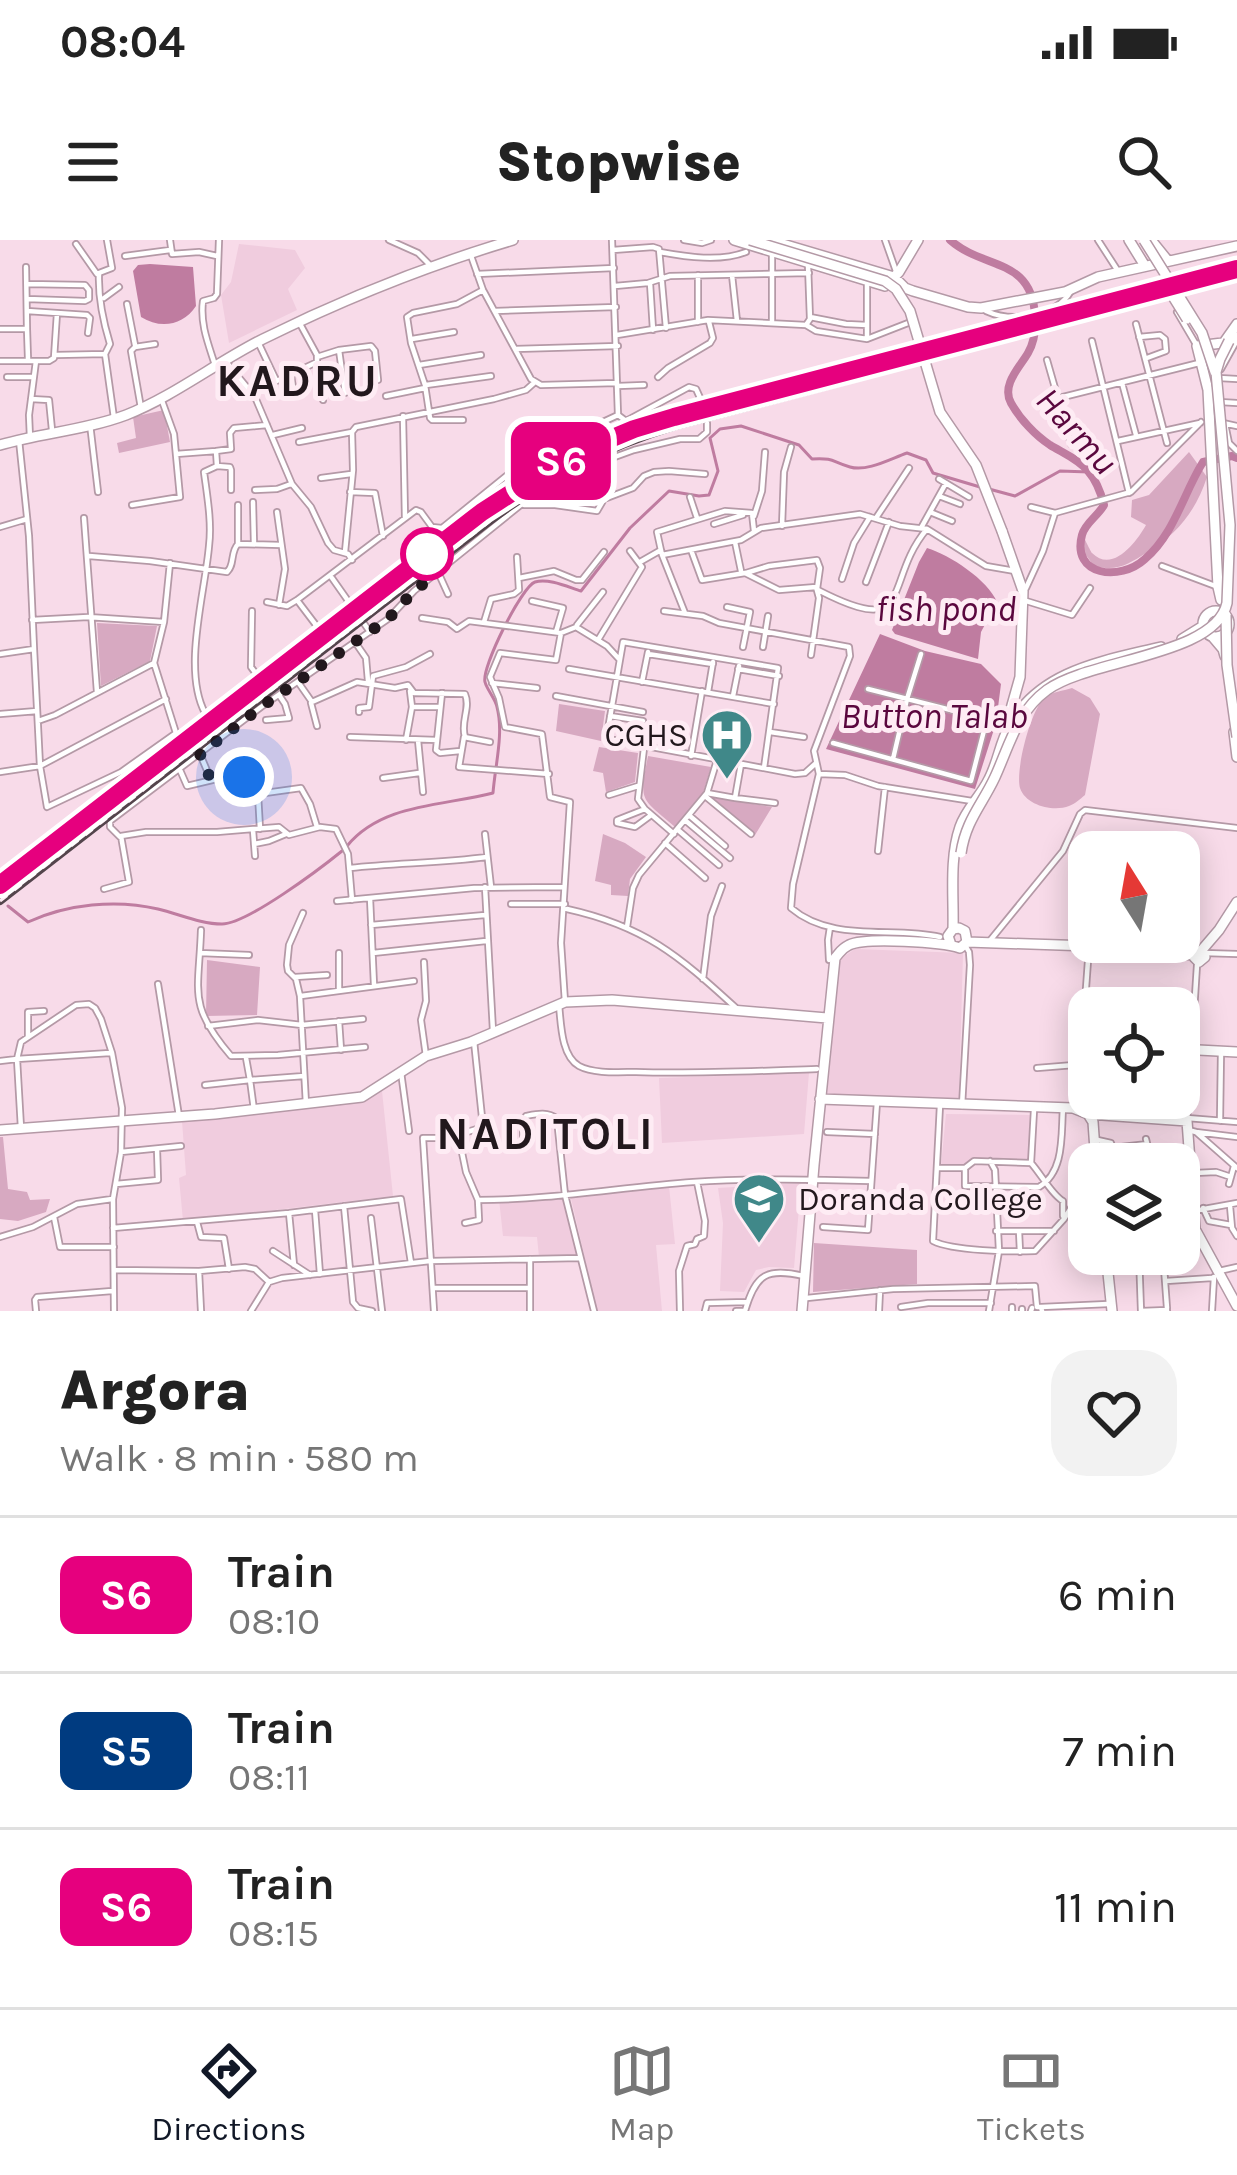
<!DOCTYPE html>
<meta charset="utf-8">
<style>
body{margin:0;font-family:Karla,sans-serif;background:#f2f2f2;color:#222;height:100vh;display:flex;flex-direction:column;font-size:45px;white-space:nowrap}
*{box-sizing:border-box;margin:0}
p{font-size:39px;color:#767676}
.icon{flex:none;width:66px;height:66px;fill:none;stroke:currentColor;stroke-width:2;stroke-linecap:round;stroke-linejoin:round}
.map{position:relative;height:1071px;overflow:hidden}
.panel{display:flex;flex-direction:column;background:#fff;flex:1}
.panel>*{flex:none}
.badge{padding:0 24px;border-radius:18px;font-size:42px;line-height:78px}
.needle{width:78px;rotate:349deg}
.tools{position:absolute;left:1068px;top:591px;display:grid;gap:24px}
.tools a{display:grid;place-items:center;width:132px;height:132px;border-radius:24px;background:#fff;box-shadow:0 6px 30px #0003;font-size:60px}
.you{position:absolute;width:60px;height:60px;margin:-30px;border:9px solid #fff;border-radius:50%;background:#1a73e8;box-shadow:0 0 0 18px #1a73e833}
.map>.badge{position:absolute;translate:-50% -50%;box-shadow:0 0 0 6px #fff}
.round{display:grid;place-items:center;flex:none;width:126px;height:126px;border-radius:36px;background:#f2f2f2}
.head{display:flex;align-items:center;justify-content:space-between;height:204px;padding:0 60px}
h1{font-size:57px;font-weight:800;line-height:90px}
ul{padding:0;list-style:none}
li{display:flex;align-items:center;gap:36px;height:156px;padding:0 60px;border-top:3px solid #e0e0e0}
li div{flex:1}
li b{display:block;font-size:45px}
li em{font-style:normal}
li .badge{min-width:132px;font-weight:700;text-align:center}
.status{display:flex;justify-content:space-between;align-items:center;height:84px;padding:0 60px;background:#fff;direction:ltr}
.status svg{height:33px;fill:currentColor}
header{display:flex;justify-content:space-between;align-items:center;height:156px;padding:0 60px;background:#fff;font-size:54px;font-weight:800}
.tab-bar{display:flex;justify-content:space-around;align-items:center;height:168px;border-top:3px solid #e0e0e0;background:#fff;font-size:33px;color:#767676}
.tab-bar a{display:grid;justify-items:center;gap:6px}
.tab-bar .active{color:#111827}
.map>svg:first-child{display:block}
.built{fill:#f0ccde}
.green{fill:#d7a9c1}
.water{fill:#bf7ca0}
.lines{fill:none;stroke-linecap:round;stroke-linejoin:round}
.stream{stroke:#bf7ca0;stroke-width:3}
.river{stroke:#bf7ca0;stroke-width:8}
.street-tunnel{stroke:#cdb4c0;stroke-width:4.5;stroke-dasharray:4.5 2;stroke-linecap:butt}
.street-casing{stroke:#b499a6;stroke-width:8}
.secondary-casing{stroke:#b499a6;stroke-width:12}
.street{stroke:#fff;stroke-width:4.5}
.secondary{stroke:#fff;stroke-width:9}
.rail-casing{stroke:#54454c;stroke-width:8}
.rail{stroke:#feecf4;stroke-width:3;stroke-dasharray:9;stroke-linecap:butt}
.secondary-bridge-casing{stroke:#b499a6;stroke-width:12;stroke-linecap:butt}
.secondary-bridge{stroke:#fff;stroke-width:9}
.line-casing{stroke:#fff;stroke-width:27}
.line{stroke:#e6007e;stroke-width:18}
.walk{stroke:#22181d;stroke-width:12;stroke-dasharray:0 21.6}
.stop-dot{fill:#fff;stroke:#e6007e;stroke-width:6}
.labels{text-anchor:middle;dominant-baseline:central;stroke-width:10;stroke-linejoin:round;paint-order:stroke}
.poi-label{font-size:33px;fill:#22181d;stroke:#feecf4;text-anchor:end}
.water-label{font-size:36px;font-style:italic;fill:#5a073e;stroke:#feecf4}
.district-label{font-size:45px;font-weight:bold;letter-spacing:3px;fill:#22181d;stroke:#feecf4}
</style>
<div class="status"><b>08:04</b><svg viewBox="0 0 49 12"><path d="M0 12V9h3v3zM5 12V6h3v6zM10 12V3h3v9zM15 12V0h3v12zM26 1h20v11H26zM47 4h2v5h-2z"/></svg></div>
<header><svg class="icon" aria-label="menu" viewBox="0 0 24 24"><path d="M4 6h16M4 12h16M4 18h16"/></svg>Stopwise<svg class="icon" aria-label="search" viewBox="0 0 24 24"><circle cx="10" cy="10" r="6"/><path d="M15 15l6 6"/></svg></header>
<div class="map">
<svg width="1237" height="1071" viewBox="0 0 1237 1071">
<rect width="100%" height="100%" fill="#f8dbe9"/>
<!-- built -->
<path class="built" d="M239,4L295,10L305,28L288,49L297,70L229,103L221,55L231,42Z
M855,709L963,713L959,861L827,855L840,719Z
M809,833L804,894L662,903L659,838Z
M382,851L393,956L183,981L179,938L186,935L182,881L340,863L369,858Z
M946,874L1030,875L1029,919H973L959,927L941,926Z
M801,943L794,1028L769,1027L756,1030L744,1052L720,1051L723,983L718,948Z
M669,946L675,1004L656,1005L662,1071H597L570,954Z
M563,952L578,1017H539L537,997L503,996L499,959Z"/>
<!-- green -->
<path class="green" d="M164,170L170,202L119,213L117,203L136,198L133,177Z
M1189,212L1207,237C1196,271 1177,294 1148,312C1128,324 1118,332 1094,326L1083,311V295C1083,296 1091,312 1092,313C1113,334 1137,301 1146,285L1131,277L1132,260L1149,255Z
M97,383L157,386L150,421L101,446Z
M1072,448L1090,458L1100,474L1085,555C1080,559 1075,564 1069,566C1054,572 1026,566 1020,548C1015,530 1031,469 1045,457C1052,452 1063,451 1072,448Z
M559,464L605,471L601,501L556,491Z
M599,507L638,513L635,542L606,552L603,533L593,531Z
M648,516L711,527L703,553L675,587C640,557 639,562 648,516Z
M710,557L772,567L755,595Z
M603,594L625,603L646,617L630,639L628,656L611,655V645L595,641Z
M207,720L260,727L257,775L206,776Z
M0,897H3L8,949L27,952L30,960L50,959L46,972L18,981L0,979Z
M814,1003L917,1010V1044L813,1052Z"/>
<!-- water -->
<path class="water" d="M150,24L193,27L196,66C183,86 160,89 141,77L133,31L138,25Z
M927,308C950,315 988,340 997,362L981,392L978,419L895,394L892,390L919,322Z
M880,394L925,411L981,424L1001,444L996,483L975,549L826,509Z"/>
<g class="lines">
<!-- stream -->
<path class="stream" d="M989,249L1015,256L1060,231L1089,232
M347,606C382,563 444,566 493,553C495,526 504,493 497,467C495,458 487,450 485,442C481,428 522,346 535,342C549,338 568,347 581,351L630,288L669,251L699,256L709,255L718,231L710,198L720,189L741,186L799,205L812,219C836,218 830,221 850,227C867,232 890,219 907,213L926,220L933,233L980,247
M8,666L28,682C67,664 116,659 158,669C179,674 201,684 222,684C247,684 321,628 342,611"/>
<!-- river -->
<path class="river" d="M950,0C984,30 1032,17 1035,76C1036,89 1035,101 1028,113C1020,127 1001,145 1011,163C1020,179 1035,195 1050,205C1063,213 1078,219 1088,231C1096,240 1101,253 1104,265C1098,276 1085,283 1082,295C1071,336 1120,342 1145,319C1175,293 1183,254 1203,222L1232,216L1237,218"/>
<!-- street-tunnel -->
<path class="street-tunnel" d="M701,160L707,183"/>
<!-- street casing -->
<g class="street-casing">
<path id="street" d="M170,0L172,14L199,12L217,16
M389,0L418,13L432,27
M684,0L702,3L711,0
M885,0L897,34
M1098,0L1118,31
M76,4L97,34
M613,10L653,7L659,9L666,88
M660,12C687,17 720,22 746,12
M772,12V83
M470,13L483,50L531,139L541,145L617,143
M125,16L170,10
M477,34L614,28
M732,35L737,81
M650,43L653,90
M27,44L85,45L89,50V59L85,61L27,59
M867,45V99
M615,46L648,43L670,36L809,33
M104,58L119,47
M127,64L135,105
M27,71L87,75L90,78L88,93
M495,71L616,67
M986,71C1012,83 1056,77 1071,51
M1177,72L1197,106
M810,77L846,84L867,85
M698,82V35
M1136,84L1167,203
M806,85L816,91L867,99L908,83
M0,89H27L26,27
M27,89L28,119
M617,95L708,80L806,85L810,79L808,25
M1139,97L1160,95L1165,99L1166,111L1147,118
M412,99L454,92
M1092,101L1129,253
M258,102L276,140
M515,109L618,106
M339,110L345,153
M105,114L110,104C103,81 98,56 99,33L112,28L107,0
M56,115L105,114L114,178
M317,117L339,110L371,106L375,111L378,140
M1047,120L1071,204
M0,121H49L54,118L57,73
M317,122L323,160
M227,123L255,157L292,244L311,267L328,303L334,310L348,314L352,320
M215,125C208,103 200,84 203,61L214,58L217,54L219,0
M419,125L481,115
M1221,129L1236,102
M291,135L294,154
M7,137H34
M658,137L668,128L710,103L713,98L709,82
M1219,138L1237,139
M1122,143L1136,195
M426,145L491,136
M266,146L317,122V115L299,82
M618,146L644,145
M386,156L425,148
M1059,158L1199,123
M31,159L49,160L52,190
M1220,162L1237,163
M141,168L131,111L135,107L155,104
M618,175L626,181L689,147L696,149L701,160
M403,176L405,278
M463,180H432L430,178L425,145L411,103L407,77L413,73L457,64L483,50
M1223,183L1237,186
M90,184L98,252
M1225,184L1229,203L1237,211
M273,195L302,188
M30,198L29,175L36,121
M1118,201L1200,183
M299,202L352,192
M216,211L231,209L230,193L234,188L267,185
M176,214L216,211L217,226L230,227L231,230V250
M217,226L204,232C207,255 212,282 209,306C205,353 182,430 205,473L209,474L340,374L348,362
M321,238L351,234
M939,239L969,257
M255,250L277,249L291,244
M350,252L375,253L383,296
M939,256L960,264
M690,257L697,278
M253,262L254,304
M132,265L180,257L174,194L161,158
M238,265V304L281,305
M524,265H555L597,271L604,259L633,248L644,236L654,232L669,231L705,234
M1031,267L1055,273
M277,272L285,329L279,365
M930,272L952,281
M754,276L762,251L765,212
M84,278L97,452
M876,278L909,228
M714,284L743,275
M782,286L784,232L791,207
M0,287L27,279
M921,288L946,243
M735,302L741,331
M691,310L702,340L745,333L779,350L816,347L819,358L811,415
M345,312L353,230L352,192L356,187L494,159L526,150L535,142
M662,315L741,300L761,288L860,274L900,286L927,289L986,326L1015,331
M89,316L150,321L227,332C235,325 230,312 238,304
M640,322L661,310
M1162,326L1218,347
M438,332L448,354
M746,333L769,326L817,320L820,328L817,349
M332,338L370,392
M519,338L554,331L576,340H582L604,312
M842,339L854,303L870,277
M866,342L889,282
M1026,348L1043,311L1055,273L1131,252L1201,182
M818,350C917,401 882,342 927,289
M297,360L319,389
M1023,360L1072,375L1090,348
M532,361L563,368L556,392
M267,362L287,366L297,360L416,270L421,272L432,287L442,288L532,215L618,175L612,0
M727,367L750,372L743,407
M252,371L251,427L257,435
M664,371L703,376L719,383L849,407L850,416L814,511L819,534L793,644L791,668C832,703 892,686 940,697
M685,373L662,315L657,292L725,271L752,273L754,291
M422,378L448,382L457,389L469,381L561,393L576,387L607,406L619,419
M32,380L88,377L164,382L154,423L176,493L121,532L47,567L40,526L34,409
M164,382L170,323
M484,382L491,359L514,354L519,350L517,317
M577,385L603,352
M561,393L556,420L500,413L490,437L499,458L505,487L542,494L550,557L570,562L561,703L565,762
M598,400L642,327L630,311
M355,402L366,418L368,441
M763,407L768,376
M0,414L34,409L29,296L19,200
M648,414L713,424
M569,429L774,464
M738,429L779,436
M298,442L312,462L357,442L395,448L408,445L414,453L465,454C471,468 460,482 465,497
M642,442L648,412
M492,443L537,448
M868,449L1006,484
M410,451L412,467H438
M708,452L713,422
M442,453L436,510L440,513L460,511
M556,456L643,472
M733,456L739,426
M311,463L317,486
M359,472V468L369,467L373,436L406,427L430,414
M0,474L37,471
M610,476L643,481
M266,480L289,478L285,464L279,455
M38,481L55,475L154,423
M770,492L804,497
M350,497L437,500
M406,500L412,467
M418,500L423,552
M490,502L464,497L459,527L549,534
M833,503L971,541L987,479
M644,508L638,559L645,569L674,594
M200,514L211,540
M691,516L702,451
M893,519L907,459L921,414
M741,524L735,558L775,563
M764,528L778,428L623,402L608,489L609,499L795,534L805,533L815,524
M180,530L187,546L242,533L245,548L258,554L301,548L310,564L317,587
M0,532L40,526L166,459
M819,534L845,535L878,546L972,561
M383,538L419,533
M707,553L735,558
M258,554L260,589
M609,555L638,546
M705,556L751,594
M645,569L617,580V583L635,587L650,576
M690,576L725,606
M686,581L730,618
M253,590L255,616
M678,590L719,625
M485,594L491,647
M120,597L110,587V581L261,467L388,379L414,351L533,255L601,222L634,210L680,199H699L707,192V183
M665,603L705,638
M254,604L269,601L286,594
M878,611L885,547
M350,628C396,623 441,623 487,617
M485,647L493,791
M104,649L129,642L121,596L146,592H217L279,587L289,595L320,587L336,589L348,614L352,660
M370,658L374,745
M337,661L474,648L564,647
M511,664H565
M567,669C644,686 678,715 735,767
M303,673L289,705L287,725L288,731L296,739L300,756L306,864
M371,685L485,675
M627,687L633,648L639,635L707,553L717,520
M201,690C199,752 187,765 231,816L278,815L365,807
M988,703L1063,611L1080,574L1085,570L1237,588
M200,713L249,715
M339,713V750
M373,713L486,701
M1204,713L1237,714
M829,720L828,700L830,687
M424,722L426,761L421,780L426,816
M295,737L327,735
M703,739L711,676L722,646
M158,744L179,876
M301,756L414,741
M559,765C561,783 561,816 579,826C594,834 619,832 636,832C696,834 757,831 817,829
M339,781L341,810
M208,786L258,780L302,785L363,779
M28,796V772L44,771
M1082,803L1089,707
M246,818L250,840L304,836
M0,821L17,819L21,802L76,765L89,764L95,768L101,779L112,813L122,868L121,912L113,959L114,1071
M1037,828L1074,825
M401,832L409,891
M205,845L250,840L254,870
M940,865L933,1001C953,1011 1011,1012 1035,1011L1064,979L1089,939
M962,866L970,725L969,712L965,705
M1126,876L1127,858
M1187,878L1237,882
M1187,881L1197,725
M1220,881L1221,811
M21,888L17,819L110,813
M1188,890L1196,892L1237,928
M827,892L875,894
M1196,892L1237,897
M459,898L466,932L478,960C550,960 622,947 693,942C752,938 812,939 871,941
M1093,899L1111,903L1116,924
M1146,899L1152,924
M523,904V880L526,876C536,874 548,871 557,879L565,955L594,1071
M1113,908L1147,904
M121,912L181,906
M1031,923L1034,870
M937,928H965L974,921L1031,923C1041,934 1052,955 1063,961V976
M965,928V946L1039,947C1065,932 1061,894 1063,868
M1195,933L1216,932L1231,937
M116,944L158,940L157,909
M1229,944L1234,926
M344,966L353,1062L358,1068L372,1071
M1230,966L1232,988L1237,996
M1203,968L1209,981L1231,985
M315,970L320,1034
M1193,971L1237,963
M289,973L294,1025
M54,977L60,1007H114
M371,978L382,1071
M197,982L201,997L224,998L229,1029
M465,983L479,980L478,960
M823,987L868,990L877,862
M113,988L289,973L401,959L411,1023
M996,991H1054
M1019,991L1020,1012
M1179,996L1197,993
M0,997L33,987L77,964L112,959
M273,1011L310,1035
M1139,1014L1141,1071L1167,1070
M1163,1014L1167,1068
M114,1030L199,1031L245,1027L255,1029L269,1042
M199,1031L201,1071
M1219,1031L1237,1027
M1166,1041L1212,1038
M433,1048H529
M807,1058L893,1049L1035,1046L1037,1067H1041L1042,1071
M901,1067L928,1063H991
M1041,1067L1108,1064
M36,1071L35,1060L37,1057L112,1051
M251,1071L269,1042L282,1038L430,1021L580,1018
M434,1071L423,898H459L464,893L483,887L474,801
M530,1071V1019
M680,1071L679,1031L687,1006L695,1004L697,999L704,996L705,981L697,942
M705,1071L707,1063L747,1062
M736,1071H745C756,1033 767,1028 804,1036
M879,1071L880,1050
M989,1071L999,1011L995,930L990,921
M1012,1071V1067
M1022,1071V1069
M1031,1071L1032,1068
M1212,1071L1214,1037"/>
</g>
<!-- secondary casing -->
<g class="secondary-casing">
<path id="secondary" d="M734,0L885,46L899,32L918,0
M769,0L894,37L905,48L913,51L968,67L981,68L1065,52L1098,37L1237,6
M1129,0L1145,26
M1151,0L1168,21
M1225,101L1237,84
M0,205C41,193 86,190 126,175C174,156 217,122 263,99C342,60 429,25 513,0
M1002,291L1023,351L1020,437L1007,483
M1221,360L1218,347L1208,150L1197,106L1231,102L1237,97
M1203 384a13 13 0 1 1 26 0a13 13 0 1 1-26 0Z
M1212,396L1223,409L1225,416
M1182,399L1203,386
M1234,492L1237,517
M953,689C954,657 949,619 960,587C966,569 981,556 989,539C998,522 1000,503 1009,487C1039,430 1104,421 1161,407
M967,702L1089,706L1194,715
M1199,711L1205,717L1199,722L1194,717Z
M1201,711L1219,690L1237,662
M1179,809L1237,812
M820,859L1072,868L1075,864L1078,808L1082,803L1089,802
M1073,868L1088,874L1187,881L1195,989L1237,1066
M1088,874L1093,882L1096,924
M0,890L215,874L362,857L426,816L471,802L565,762L612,760L827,778
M1106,1014L1112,1071
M802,1071L814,925L835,718C841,711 841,709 849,705C866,697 942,702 960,708L967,702L965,691L959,688L953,689L948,696L951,705"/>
</g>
<!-- street -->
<use href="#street" class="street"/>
<!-- secondary -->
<use href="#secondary" class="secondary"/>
<!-- rail casing -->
<g class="rail-casing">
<path id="rail" d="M0,661L490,281C550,236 605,208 676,186L1237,37"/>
</g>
<!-- rail -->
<use href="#rail" class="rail"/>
<!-- secondary-bridge casing -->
<g class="secondary-bridge-casing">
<path id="secondary-bridge" d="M750,0L885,41L896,49L910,71L940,172L976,225L1002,291
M1144,0L1202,93L1215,132
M1164,42L1187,79
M1226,375L1227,425L1237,497
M961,613C966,580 982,565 995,537C1010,504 1017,472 1047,450C1089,419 1216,416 1227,363L1230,285L1216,132L1220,119L1229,101"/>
</g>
<!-- secondary-bridge -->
<use href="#secondary-bridge" class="secondary-bridge"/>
</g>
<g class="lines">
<!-- line casing -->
<g class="line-casing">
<path id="line" d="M0,645L482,272L567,217L634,189L674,177L1237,29"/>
</g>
<!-- line -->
<use href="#line" class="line"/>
<!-- walk -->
<path class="walk" d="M244,537L242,532L211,540L200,514L261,467L388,379L414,351L438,332L427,314"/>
</g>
<!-- icons -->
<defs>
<g id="hospital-pin" transform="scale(2.7)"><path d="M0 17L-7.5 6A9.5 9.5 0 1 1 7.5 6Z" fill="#408889" stroke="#feecf4"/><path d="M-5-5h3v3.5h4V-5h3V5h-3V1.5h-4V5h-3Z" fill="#fff"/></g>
<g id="university-pin" transform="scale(2.7)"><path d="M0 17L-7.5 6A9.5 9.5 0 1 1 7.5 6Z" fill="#408889" stroke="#feecf4"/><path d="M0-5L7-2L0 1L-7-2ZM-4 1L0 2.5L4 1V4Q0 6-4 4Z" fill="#fff"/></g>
</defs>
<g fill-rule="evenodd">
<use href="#hospital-pin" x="727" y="495"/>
<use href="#university-pin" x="759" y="959"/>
</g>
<!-- markers -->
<circle class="stop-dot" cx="427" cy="314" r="24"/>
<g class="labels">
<!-- poi labels -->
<g class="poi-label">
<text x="688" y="495">CGHS</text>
<text x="798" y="959" text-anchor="start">Doranda College</text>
</g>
<!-- water labels -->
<g class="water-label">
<text transform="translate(1077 191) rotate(48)">Harmu</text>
<text x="946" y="369">fish pond</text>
<text x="934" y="476">Button Talab</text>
</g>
<!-- district labels -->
<g class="district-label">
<text x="298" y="141">KADRU</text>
<text x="546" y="894">NADITOLI</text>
</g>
</g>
</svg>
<div class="tools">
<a><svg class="needle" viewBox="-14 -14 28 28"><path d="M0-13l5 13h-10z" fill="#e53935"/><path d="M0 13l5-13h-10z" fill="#767676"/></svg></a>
<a><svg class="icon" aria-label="locate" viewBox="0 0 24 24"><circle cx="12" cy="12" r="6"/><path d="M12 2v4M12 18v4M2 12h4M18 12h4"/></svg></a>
<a><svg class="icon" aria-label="layers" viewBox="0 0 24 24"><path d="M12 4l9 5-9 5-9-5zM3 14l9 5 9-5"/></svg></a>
</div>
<div class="you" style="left:244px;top:537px"></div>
<b class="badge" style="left:561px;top:221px;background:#e6007e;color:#fff">S6</b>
</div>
<section class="panel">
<div class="head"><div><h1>Argora</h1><p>Walk · 8 min · 580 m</p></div><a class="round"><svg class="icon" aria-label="heart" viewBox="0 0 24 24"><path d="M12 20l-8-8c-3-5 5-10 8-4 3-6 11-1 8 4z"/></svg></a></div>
<ul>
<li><span class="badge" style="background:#e6007e;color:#fff">S6</span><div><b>Train</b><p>08:10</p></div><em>6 min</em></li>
<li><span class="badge" style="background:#003b80;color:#fff">S5</span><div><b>Train</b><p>08:11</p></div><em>7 min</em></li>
<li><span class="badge" style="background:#e6007e;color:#fff">S6</span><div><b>Train</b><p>08:15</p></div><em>11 min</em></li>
</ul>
</section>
<nav class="tab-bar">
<a class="active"><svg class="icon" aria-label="directions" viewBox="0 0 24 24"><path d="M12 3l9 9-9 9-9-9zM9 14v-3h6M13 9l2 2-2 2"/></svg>Directions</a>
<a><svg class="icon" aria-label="map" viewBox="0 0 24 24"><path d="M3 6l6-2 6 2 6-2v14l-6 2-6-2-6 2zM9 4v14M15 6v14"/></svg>Map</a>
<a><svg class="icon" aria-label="tickets" viewBox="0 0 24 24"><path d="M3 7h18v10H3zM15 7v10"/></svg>Tickets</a>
</nav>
